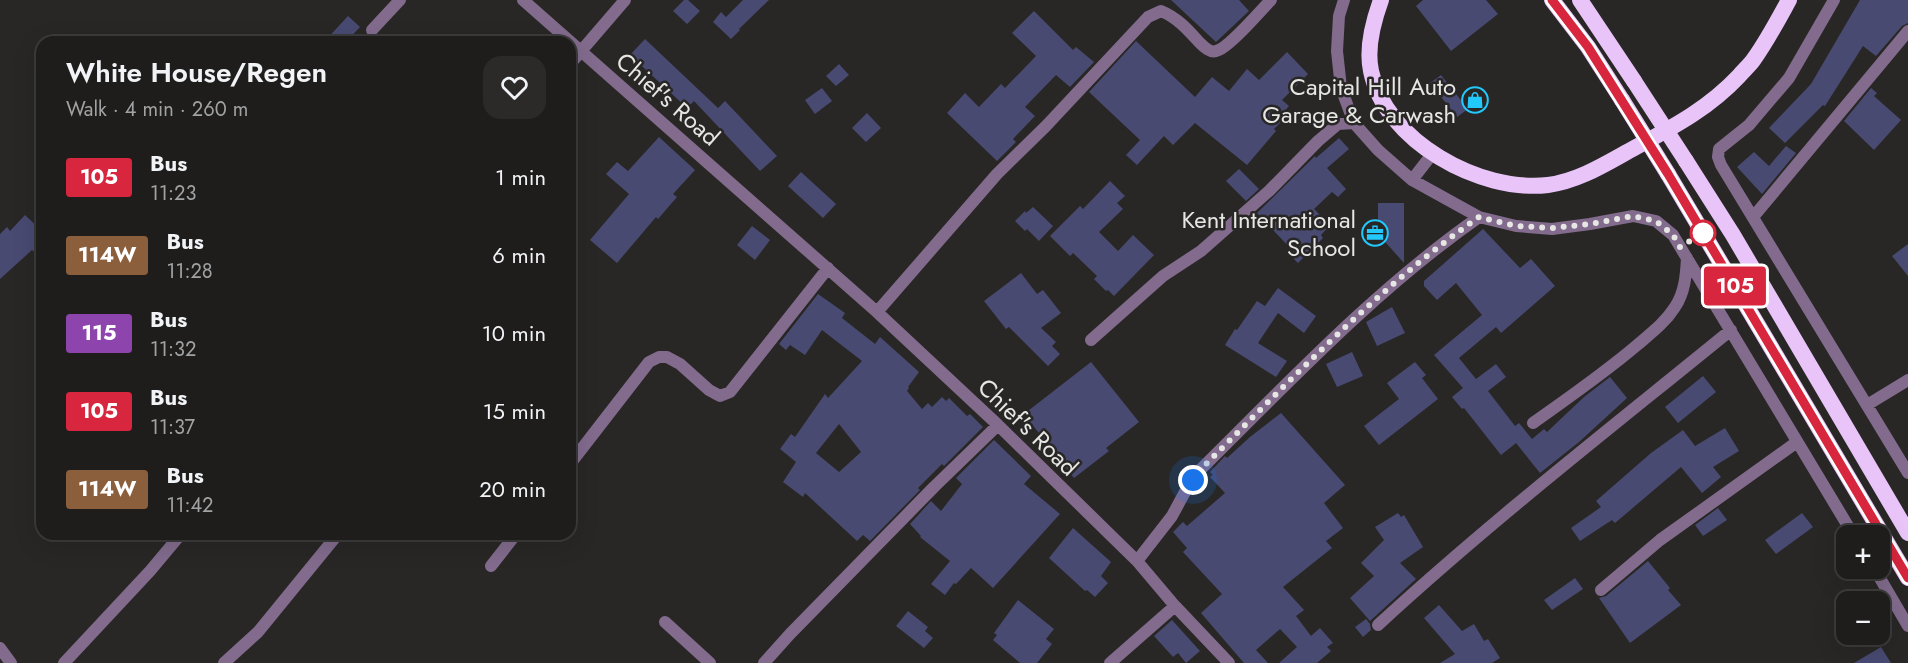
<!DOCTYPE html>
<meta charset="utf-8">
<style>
body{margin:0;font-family:Jost,sans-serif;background:#2b2a29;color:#f1f3f6;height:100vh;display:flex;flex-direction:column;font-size:22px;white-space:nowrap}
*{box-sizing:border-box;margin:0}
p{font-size:20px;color:#a1a2a3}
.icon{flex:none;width:33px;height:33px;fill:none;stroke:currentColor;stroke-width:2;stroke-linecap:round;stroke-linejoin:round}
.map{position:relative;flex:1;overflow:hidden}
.sheet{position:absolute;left:36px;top:36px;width:540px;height:504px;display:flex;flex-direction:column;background:#1e1d1c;border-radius:18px;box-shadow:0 6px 24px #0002,0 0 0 2px #3c3b3b}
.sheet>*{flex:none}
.badge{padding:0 12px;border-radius:4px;font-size:21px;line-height:39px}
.controls{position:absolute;left:1836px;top:525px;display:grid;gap:12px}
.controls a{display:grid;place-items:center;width:54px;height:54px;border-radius:12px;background:#1e1d1c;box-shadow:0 6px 24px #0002,0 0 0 2px #3c3b3b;font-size:30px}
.you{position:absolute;width:30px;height:30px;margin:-15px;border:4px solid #fff;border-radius:50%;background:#1a73e8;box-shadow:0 0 0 9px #1a73e833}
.map>.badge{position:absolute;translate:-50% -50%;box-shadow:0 0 0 3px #fff}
.round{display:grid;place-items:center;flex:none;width:63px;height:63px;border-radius:18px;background:#2b2a29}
.summary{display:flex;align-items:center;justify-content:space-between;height:102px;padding:0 30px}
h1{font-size:28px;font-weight:600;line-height:45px}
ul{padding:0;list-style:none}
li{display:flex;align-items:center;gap:18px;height:78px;padding:0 30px}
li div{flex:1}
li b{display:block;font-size:22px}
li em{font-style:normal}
li .badge{min-width:66px;font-weight:700;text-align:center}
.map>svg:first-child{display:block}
.building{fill:#484a72;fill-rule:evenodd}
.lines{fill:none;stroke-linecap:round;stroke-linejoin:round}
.minor{stroke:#826b8d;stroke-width:12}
.trunk{stroke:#e8c4f8;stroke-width:16}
.trunk-bridge{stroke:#e8c4f8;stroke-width:16}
.line-casing{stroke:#fff;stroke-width:14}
.line{stroke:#d7263d;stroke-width:9}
.walk{stroke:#e6e6e4;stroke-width:6;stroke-dasharray:0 10.8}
.stop-dot{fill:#fff;stroke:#d7263d;stroke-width:3}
.labels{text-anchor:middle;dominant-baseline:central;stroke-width:5;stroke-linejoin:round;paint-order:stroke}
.poi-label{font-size:24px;fill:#e6e6e4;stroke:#282725;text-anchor:end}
.street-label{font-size:24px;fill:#e6e6e4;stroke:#282725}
</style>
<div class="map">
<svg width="1908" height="663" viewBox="0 0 1908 663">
<rect width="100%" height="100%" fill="#282725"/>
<!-- building -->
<path class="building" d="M684,0H688L700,11L687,24L673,11Z
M743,0H769L739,29L740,30L731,39L713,22L721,12L726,17Z
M1171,0H1239L1249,11L1216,42Z
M1423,0H1486L1498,14L1451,51L1416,6Z
M1860,0H1908V23L1902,26L1876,56L1863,46L1825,106L1823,105L1785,143L1769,128L1811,84Z
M1034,11L1073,50L1076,47L1094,62L1070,87L1056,75L1025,107L1035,116L1013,139L1016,142L997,161L947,113L965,93L979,107L1001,84L1005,88L1036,56L1012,33Z
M348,16L360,27L346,42H324Z
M645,39L718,108L725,101L777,156L760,171L694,101L687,108L630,55Z
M1136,41L1195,97L1212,77L1229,91L1247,69L1259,80L1287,52L1308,74L1282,100L1289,106L1278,118L1281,122L1274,129L1276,131L1247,165L1195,123L1173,145L1164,136L1137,165L1126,155L1140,140L1089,92Z
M839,64L849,75L836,86L826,76Z
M1441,75L1468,109L1457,117L1430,83Z
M822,88L832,101L815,114L805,100Z
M1871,88L1877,93L1874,96L1901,120L1874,150L1844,121Z
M867,113L881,128L866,142L852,128Z
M659,137L695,170L673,194L677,197L658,219L656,217L617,263L590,240L629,194L606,174L617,162L628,171Z
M1339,138L1349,149L1327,168L1346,189L1338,197L1332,192L1314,209L1330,225L1321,235L1323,238L1298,263L1288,253L1292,250L1257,213L1315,156L1316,158Z
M1786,146L1796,153L1762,194L1737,167L1754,152L1769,166Z
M1239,169L1259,189L1246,201L1226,181Z
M801,172L836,204L823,218L788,186Z
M1110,181L1125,196L1117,203L1123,209L1099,232L1118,251L1133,235L1154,255L1114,296L1108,290L1106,291L1094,279L1097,276L1073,253L1070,256L1050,236L1080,206L1083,209Z
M1378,203H1404V263L1378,234Z
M1033,207L1053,226L1039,241L1027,229L1025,231L1015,221L1025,211L1026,213Z
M25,215L42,231V259L32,250L0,279V234L7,227L10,231Z
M752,226L770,240L755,260L737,245Z
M1483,229L1520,268L1531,259L1555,286L1501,333L1496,327L1459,358L1476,379L1496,364L1506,377L1488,391L1515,426L1519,423L1532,439L1544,429L1547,432L1584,397L1610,377L1627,398L1579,442L1540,473L1516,443L1501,455L1464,408L1462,409L1452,397L1463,388L1434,355L1482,315L1456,283L1437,300L1424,286V281Z
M1908,244V276L1892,256Z
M1021,273L1037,294L1043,290L1061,313L1041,328L1056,342L1052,346L1060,354L1048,366L1009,327L1006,329L984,301Z
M1278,288L1316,316L1304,333L1278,313L1258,343L1287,361L1276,377L1225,345L1235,329L1237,330L1257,301L1265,306Z
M818,294L845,313L842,318L875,344L880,337L919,372L908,387L909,388L907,391L922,409L928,403L932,407L942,397L946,401L949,398L967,416L970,414L983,427L944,466L942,464L918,488L920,490L870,541L863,535L857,541L805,493L803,497L783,482L796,462L780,449L791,434L795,437L825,394L828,398L862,361L822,330L805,355L790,345L786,350L779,344ZM839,424L861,452L839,472L816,453Z
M1392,307L1405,333L1377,346L1366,322Z
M1352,352L1363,376L1337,387L1326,364Z
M1091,362L1139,422L1106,448L1109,451L1074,478L1024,414Z
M1415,362L1426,375L1422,378L1438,399L1379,445L1364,426L1399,399L1387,383Z
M1703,376L1716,392L1678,423L1665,407Z
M1281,413L1345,485L1324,503L1343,528L1326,541L1332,548L1283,587L1304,610L1296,616L1311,636L1320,628L1333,643L1327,647L1331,651L1317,663H1279L1297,647L1280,629L1256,650L1268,663H1244L1201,613L1222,594L1183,552L1187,548L1173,532L1183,522L1187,526L1225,493L1210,477L1213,475L1210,472L1225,456L1227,458L1250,437Z
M1725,428L1739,451L1713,467L1721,477L1702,493L1681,467L1615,523L1612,520L1580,541L1571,528L1601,507L1596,501L1651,453L1683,430L1695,446Z
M994,440L1031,476L1024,484L1060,514L993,588L971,568L956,584L954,583L945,595L931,584L950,561L920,537L921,536L910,524L931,501L941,511L962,484L956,478Z
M1718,508L1727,520L1703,536L1695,525Z
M1398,513L1401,517L1404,515L1423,547L1400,563L1416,579L1370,621L1350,598L1374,576L1361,563L1384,540L1375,527Z
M1802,513L1813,527L1776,554L1765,540Z
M1073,528L1111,562L1101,576L1108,583L1095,597L1087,590L1085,591L1049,558Z
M1648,561L1670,588L1668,590L1681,605L1630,643L1599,598L1606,596Z
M1575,578L1583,589L1552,610L1544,600Z
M1018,600L1054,629L1046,639L1052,644L1037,663H1020L993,640L997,635L994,633Z
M1439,605L1462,631L1474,624L1484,641L1488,639L1500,658L1492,663H1440L1455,654L1424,618Z
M908,611L928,627L925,631L933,638L924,648L896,626Z
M1366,619L1370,624L1371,630L1363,637L1355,627Z
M1172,620L1200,651L1186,663L1178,653L1173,657L1154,636Z
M1881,647L1891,663H1854Z"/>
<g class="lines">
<!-- minor -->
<path class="minor" d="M523,0L877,312L998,425L1137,561L1172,516L1186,490L1200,470C1289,382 1376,289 1479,217
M1344,0L1339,16L1337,51L1341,88L1354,123L1378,150L1412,180L1479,217L1516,226L1552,229L1590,224L1633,216L1656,221L1673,235L1854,536
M1834,0L1789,78L1749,125L1719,149L1718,157L1721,165L1908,473
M372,30L400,0
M570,64L625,0
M1412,180L1433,153
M1754,216L1908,31
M877,312L997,174L1046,126L1148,17L1161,11C1178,18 1188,30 1200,43C1204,47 1210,53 1216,51C1228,49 1261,10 1271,0
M1091,340L1163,276L1201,251L1269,191L1318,141L1338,124L1354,123
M1867,405L1908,380
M1533,423C1568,398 1603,374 1636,346C1650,334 1665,323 1675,307C1685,292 1686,275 1687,258
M570,464L649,362L659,357H667L680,364L709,390L720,396L730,392L828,268
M1137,561L1175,606L1229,663
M491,566L516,534
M1874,568L1908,626
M1601,590L1660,540L1797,442
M665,622L710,663
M1378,625C1491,521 1612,427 1731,330
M0,648L11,663
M64,663L150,571L181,534
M224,663L258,632L338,534
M764,663L790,634L934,487L998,425
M1110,663L1175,606"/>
<!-- trunk -->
<path class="trunk" d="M1381,0C1373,22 1366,48 1371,71C1385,141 1480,193 1548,185C1577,181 1602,166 1627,152C1669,129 1706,111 1739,76C1744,70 1750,65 1754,59C1767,41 1778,20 1789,0
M1552,0L1588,47L1622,100
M1580,0L1634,81
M1686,161L1733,235L1908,533
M1668,174L1908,578"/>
<!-- trunk-bridge -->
<path class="trunk-bridge" d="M1634,81L1686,161
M1622,100L1668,174"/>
</g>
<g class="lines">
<!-- line casing -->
<g class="line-casing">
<path id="line" d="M1552,0L1588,47L1668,174L1908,578"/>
</g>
<!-- line -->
<use href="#line" class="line"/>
<!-- walk -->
<path class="walk" d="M1193,480L1200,470C1289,382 1376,289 1479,217L1516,226L1552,228L1590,224L1633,216L1656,221L1673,235L1680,247L1703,233"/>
</g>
<!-- icons -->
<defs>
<g id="shop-ring" transform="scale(1.35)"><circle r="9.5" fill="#282725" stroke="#21c9fd" stroke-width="1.5"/><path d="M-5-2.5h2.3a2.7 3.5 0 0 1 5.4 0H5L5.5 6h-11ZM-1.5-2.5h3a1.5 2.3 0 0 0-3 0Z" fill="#21c9fd"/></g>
<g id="office-ring" transform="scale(1.35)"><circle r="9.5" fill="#282725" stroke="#21c9fd" stroke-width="1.5"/><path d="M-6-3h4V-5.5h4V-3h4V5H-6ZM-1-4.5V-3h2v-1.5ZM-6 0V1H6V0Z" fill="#21c9fd"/></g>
</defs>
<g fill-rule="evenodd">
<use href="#shop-ring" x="1475" y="100"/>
<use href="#office-ring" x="1375" y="233"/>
</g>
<!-- markers -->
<circle class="stop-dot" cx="1703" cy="233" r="12"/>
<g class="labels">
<!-- poi labels -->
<g class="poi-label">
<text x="1456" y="86">Capital Hill Auto<tspan x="1456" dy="28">Garage &amp; Carwash</tspan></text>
<text x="1356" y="219">Kent International<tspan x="1356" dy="28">School</tspan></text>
</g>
<!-- street labels -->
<g class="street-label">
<text transform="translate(668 99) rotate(41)">Chief's Road</text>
<text transform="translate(1028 427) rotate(44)">Chief's Road</text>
</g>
</g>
</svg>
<div class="controls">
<a>+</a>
<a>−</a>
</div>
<div class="you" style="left:1193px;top:480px"></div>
<b class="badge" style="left:1735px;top:286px;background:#d7263d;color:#fff">105</b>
<section class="sheet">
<div class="summary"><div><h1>White House/Regen</h1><p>Walk · 4 min · 260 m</p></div><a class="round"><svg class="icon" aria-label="heart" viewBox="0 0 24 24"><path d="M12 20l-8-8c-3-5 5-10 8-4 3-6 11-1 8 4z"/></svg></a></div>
<ul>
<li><span class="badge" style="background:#d7263d;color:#fff">105</span><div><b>Bus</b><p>11:23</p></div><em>1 min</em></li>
<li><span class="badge" style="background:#8b5e3c;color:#fff">114W</span><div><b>Bus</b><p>11:28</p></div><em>6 min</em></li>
<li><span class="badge" style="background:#8e44ad;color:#fff">115</span><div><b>Bus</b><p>11:32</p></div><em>10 min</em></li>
<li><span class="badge" style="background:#d7263d;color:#fff">105</span><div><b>Bus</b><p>11:37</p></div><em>15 min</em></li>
<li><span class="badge" style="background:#8b5e3c;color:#fff">114W</span><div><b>Bus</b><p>11:42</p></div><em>20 min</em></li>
</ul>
</section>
</div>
